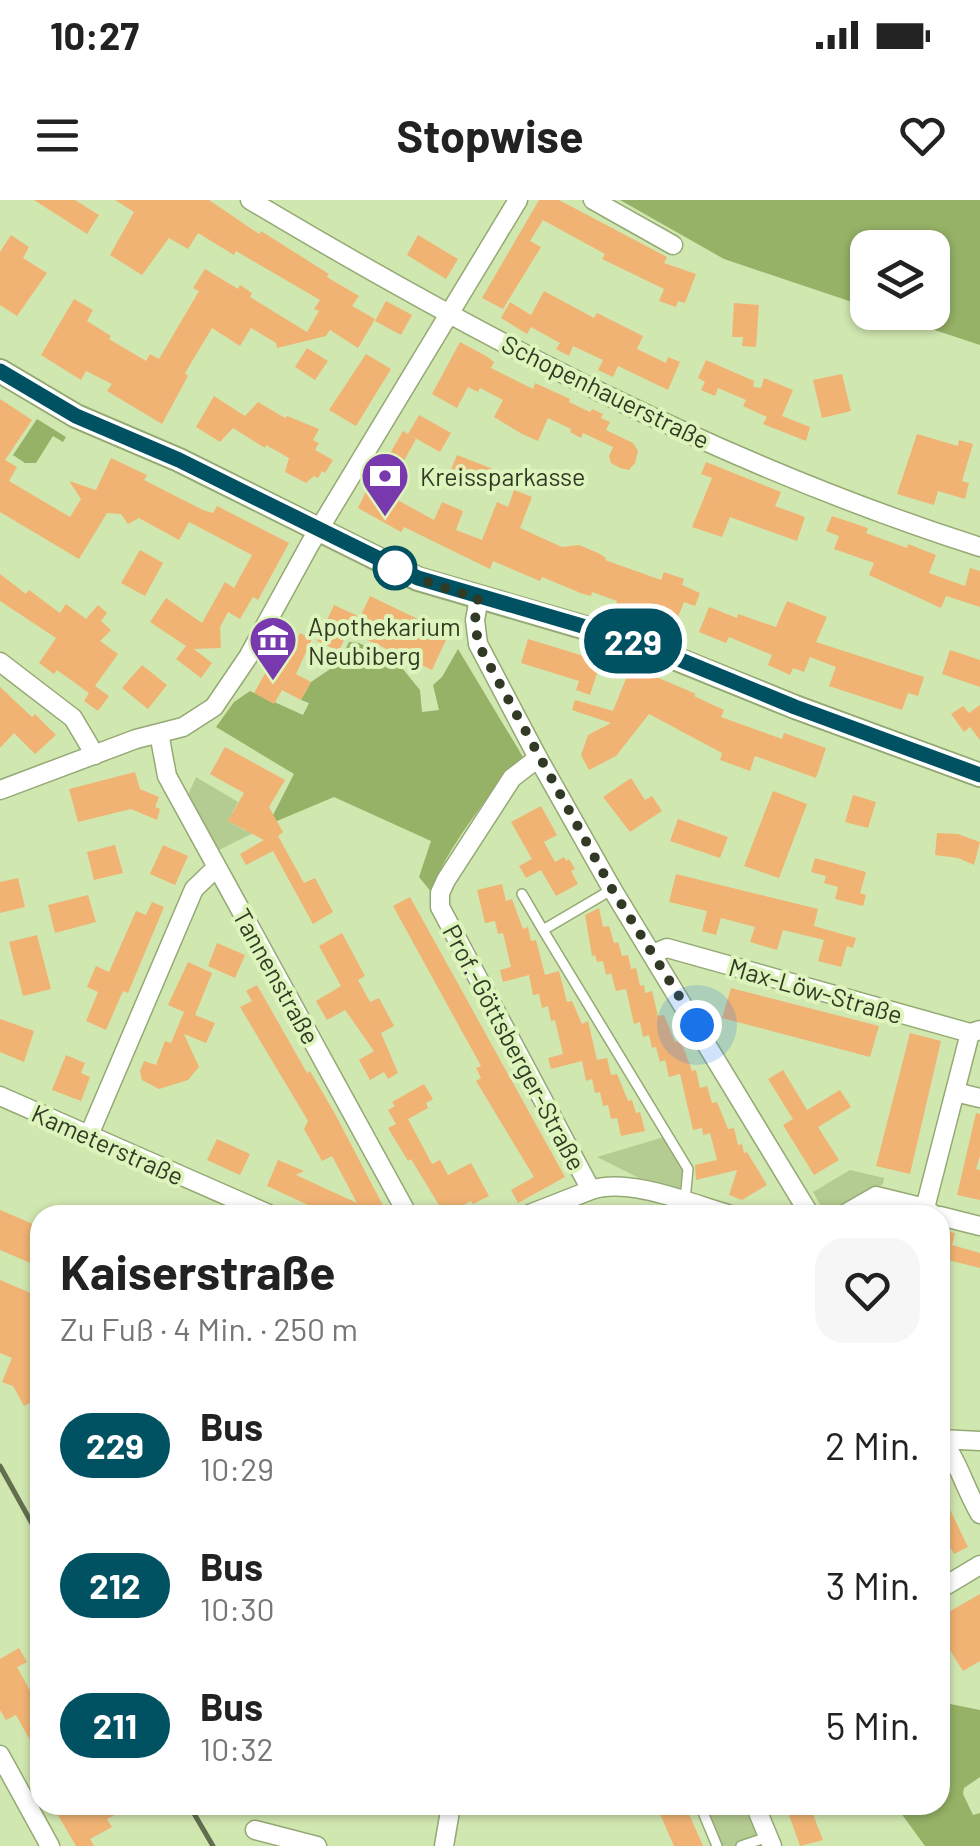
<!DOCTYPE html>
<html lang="de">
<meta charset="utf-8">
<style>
body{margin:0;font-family:Barlow,sans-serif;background:#f6f6f6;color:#222;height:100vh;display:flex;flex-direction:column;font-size:38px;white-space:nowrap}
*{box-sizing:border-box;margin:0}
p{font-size:32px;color:#767676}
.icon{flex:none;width:55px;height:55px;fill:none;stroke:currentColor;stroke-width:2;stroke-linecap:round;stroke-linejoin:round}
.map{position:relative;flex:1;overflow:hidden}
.drawer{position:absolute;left:30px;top:1005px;width:920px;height:610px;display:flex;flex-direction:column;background:#fff;border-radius:30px;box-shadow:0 2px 8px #0004}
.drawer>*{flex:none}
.badge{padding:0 20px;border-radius:32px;font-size:35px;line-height:65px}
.controls{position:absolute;left:850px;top:30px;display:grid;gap:20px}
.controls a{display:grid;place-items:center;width:100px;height:100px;border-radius:20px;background:#fff;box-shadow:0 2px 8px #0004;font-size:50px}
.you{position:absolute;width:50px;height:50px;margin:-25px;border:8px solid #fff;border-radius:50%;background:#1a73e8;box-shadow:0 0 0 15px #1a73e833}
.map>.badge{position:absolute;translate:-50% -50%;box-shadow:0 0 0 5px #fff}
.round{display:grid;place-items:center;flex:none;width:105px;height:105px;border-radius:30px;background:#f6f6f6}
.headline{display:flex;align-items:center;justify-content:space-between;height:170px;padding:0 30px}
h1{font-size:48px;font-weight:700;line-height:75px}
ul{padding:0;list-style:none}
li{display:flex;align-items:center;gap:30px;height:140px;padding:0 30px}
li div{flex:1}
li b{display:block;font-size:38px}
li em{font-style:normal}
li .badge{min-width:110px;font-weight:700;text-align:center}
.status{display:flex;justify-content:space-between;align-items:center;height:70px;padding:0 50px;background:#fff;direction:ltr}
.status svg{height:28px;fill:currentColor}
header{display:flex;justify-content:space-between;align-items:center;height:130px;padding:0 30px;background:#fff;font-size:45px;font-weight:700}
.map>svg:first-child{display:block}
.green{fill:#b4cb91}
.forest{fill:#95b266}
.building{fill:#f0b374}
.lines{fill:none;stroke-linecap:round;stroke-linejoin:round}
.service-casing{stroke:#94a974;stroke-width:12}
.minor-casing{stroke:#94a974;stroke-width:21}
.tertiary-casing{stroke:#94a974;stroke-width:26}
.service{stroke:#fff;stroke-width:9}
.minor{stroke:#fff;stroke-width:18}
.tertiary{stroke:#fff;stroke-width:22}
.rail{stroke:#626f4f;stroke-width:5}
.line-casing{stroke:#fff;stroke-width:22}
.line{stroke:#005262;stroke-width:15}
.walk{stroke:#313a24;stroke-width:10;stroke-dasharray:0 18}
.stop-dot{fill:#fff;stroke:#005262;stroke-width:5}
.labels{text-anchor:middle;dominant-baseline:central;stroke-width:8;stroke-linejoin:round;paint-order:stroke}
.street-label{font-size:25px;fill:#313a24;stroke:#def4bd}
.poi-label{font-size:25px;fill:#313a24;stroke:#def4bd;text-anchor:start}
</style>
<div class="status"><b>10:27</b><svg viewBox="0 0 49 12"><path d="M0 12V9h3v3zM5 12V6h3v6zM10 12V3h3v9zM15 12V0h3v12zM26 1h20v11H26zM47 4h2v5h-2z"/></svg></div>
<header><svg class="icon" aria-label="menu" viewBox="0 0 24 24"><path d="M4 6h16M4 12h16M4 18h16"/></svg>Stopwise<svg class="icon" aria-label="heart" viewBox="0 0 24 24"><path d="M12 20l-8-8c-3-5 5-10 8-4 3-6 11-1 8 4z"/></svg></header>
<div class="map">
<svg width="980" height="1646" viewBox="0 0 980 1646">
<rect width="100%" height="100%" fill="#d1e7b0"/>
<!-- green -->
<path class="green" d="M196,577L238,602L228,621L246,631L271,619L277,621L219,650L188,595Z
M664,937L682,969L680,989L639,978L597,957Z
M850,970L884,978L883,984L826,1015L813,992Z
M705,1605H748L758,1630L755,1636L734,1646H722Z"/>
<!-- forest -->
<path class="forest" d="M620,0H980V145L883,113L932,112V48H868L867,107L724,59Z
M37,219L66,237L63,242L53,236L36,263H25L13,255Z
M349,442L359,443L403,465L402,468L420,490L422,512L439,510L433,485L442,477L458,449L523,557C498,581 438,659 432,693L419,677L431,641L334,597L277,621L271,619L294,574L216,527L234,502L250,491L303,515L309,503L301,500L311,482L339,463Z
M940,1502L980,1510V1577L964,1588L963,1594L973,1615L980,1613V1646H925L895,1605H940Z"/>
<!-- building -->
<path class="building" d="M34,0H75L99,15L87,34Z
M115,0H209L259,34L261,31L329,74L327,77L359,96L352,106L375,119L358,148L330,130L326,136L277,148L276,143L251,128L240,146L212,128L185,173L188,176L162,224L107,191L112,184L86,171L81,180L41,155L74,99L93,110L87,121L111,136L109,139L146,161L150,154L159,159L199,91L193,88L205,69L238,89L240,85L252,93L250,97L307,132L319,111L314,109L320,100L236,51L234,55L198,33L188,49L169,38L142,75L110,55L134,12Z
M539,0H559L667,57L664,63L696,74L685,103L678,101L676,107L659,101L664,89L602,59L605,54L543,20L530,41L541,47L503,109L482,98Z
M11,35L29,47L23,58L47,73L17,116L0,105V52Z
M418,35L458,59L446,79L407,55Z
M544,91L594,118L597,113L643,136L637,149L666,163L668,157L680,162L668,190L618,166L613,177L598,170L603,160L573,146L569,156L556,149L560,143L531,127L527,134L501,118L510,102L531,115Z
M386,101L412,115L401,135L375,121Z
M734,103L759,105L756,147L742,146L743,137H732Z
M460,142L486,156L494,162L491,168L533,189L535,183L570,199L569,202L590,212L592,209L603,214L601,218L610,222L606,230L633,243L638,251L635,263L629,270L620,268L611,263L609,256L613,247L583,233L581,238L570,232L571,229L548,218L538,241L522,234L494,217L503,200L480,188L478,192L468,187L457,208L432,194Z
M307,148L328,161L315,180L295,167Z
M366,154L391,169L356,226L329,210Z
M706,160L754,181L753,187L761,188L764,178L793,190L782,216L810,227L806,241L763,224L767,217L743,206L746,200L718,188L715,196L701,190L705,182L698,178Z
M842,174L851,211L822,218L813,180Z
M214,196L245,216L258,202L285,218L287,216L319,229L313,240L319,243L315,250L333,260L325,273L322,271L318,278L314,276L306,283L285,272L289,258L266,245L265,248L233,228L220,242L196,227Z
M0,199L32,220L5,260L17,267L9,281L70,317L81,299L69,281L96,290L111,258L147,275L144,280L203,310L213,313L217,306L289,343L258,400L253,397L240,419L228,412L220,427L221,448L194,449L212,463L201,478L176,459L186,446L150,422L166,398L202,423L225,382L234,388L252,355L189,322L179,340L139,318L128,324L121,314L107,313L79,359L0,312Z
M419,215L451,233L440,252L408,234Z
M403,231L416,239L401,266L410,271L394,298L434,320L442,302L463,311L456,330L482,340L497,302L508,307L514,290L532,297L520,328L562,347L579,345L598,353L606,358L605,360L661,380L664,372L684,379L682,385L700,393L695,406L684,402L676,422L633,406L628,404L626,409L616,405L617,401L592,392L591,396L583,394L542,377L540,381L493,361L490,369L404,327L401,332L358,308L381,260L385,262Z
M917,234L958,246L959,240L973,244L962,281L969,283L965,299L938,291L934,305L897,294Z
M457,255L493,269L487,286L450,272Z
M706,262L781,292L775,306L805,317L797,341L730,317L722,337L692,327L712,278L701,274Z
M832,316L868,328L866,333L907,348L908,344L936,355L929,373L965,386L970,368L980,371V407L946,396L941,408L869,375L874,363L834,349L839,336L826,331Z
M140,350L163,363L145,396L121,383Z
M0,374L26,394L29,390L60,413L66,404L86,419L98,405L107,413L101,421L111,430L100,441L118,454L95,486L109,496L98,511L84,501L89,493L57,470L54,474L39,463L56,438L0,401Z
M370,396L424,422L425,419L436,424L432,433L446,440L432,470L348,431L339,451L317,441L334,405L360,417Z
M787,401L827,417L816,442L924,477L918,496L908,493L902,510L829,486L836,467L810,457L804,472L793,468L790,475L768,465L772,455L729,437L726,443L699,432L709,407L737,418L738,414L776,427Z
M300,433L312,439L296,474L311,482L301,500L282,490L274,504L254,493L272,461L284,468Z
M528,439L587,457L588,453L602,457L590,495L576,490L579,481L521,463Z
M950,450L980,460V487L942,474Z
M142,465L167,485L148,509L122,488Z
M631,466L696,494L694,496L724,510L721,517L782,539L784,533L826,548L816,578L755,556L750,571L720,560L722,553L649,514L616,556L589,570L581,555L588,535L611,523L572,510L575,500L613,511Z
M0,487L32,517L35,514L56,535L35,554L14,533L0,548Z
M980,505V540L970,527L964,532L951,514L963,506L969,513Z
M225,547L285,580L269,607L283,632L278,636L304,683L315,678L333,712L313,724L273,651L246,665L240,654L264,640L228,621L244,593L210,574Z
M135,572L140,589L159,597L155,607L160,609L157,620L131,609L78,622L69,589Z
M631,578L645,600L652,596L662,611L630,632L603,597Z
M773,591L807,604L779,678L744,666Z
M853,595L876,602L868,628L845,622Z
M541,606L557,635L544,642L555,662L564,657L566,661L569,659L575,669L571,671L578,684L556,696L541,670L526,678L519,666L532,659L511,622Z
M678,619L728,637L720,658L670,641Z
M937,633L958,634L980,642L974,665L958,658L935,655Z
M115,645L123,673L94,680L87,652Z
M163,645L188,656L175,685L150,674Z
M815,658L866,672L860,693L866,695L863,706L835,699L838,687L824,683L826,676L811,672Z
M676,674L818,709L814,726L856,738L853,748L847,746L841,767L818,761L824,740L783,730L777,750L750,742L755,727L721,718L716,735L702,731L707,711L669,702Z
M18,678L25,707L0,713V682Z
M502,684L506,701L512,699L523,729L528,727L531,741L536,740L545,775L559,771L567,802L572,801L582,824L588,821L597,860L607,858L611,875L617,874L628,901L632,900L636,913L640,912L645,931L621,936L617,918L611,919L608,905L603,906L600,892L595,893L592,879L586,881L582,861L551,869L548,858L563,854L555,820L551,821L548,806L542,808L539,794L533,795L529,775L503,782L500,770L511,767L503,733L498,734L495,721L485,723L477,690Z
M88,695L96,722L55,733L48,705Z
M410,697L565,977L518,1003L511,990L534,977L476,881L481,878L476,868L481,866L393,706Z
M152,702L164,707L128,793L123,791L106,830L86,821L98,792L87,787L96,766L109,772L136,711L146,715Z
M599,708L603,727L609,726L614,743L618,742L622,756L628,755L631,769L636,768L640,786L644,785L645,793L652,791L658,816L664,815L675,842L681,841L692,871L696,870L700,888L707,886L712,903L717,902L728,929L734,928L738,945L742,944L744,953L747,952L767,985L742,1000L729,995L737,970L696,980L695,965L717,960L710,933L703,935L702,928L693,930L680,874L669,877L665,860L660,862L656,847L652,848L649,835L643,837L640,822L634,824L626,789L616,791L611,773L606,775L603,761L597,762L595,755L592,756L585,715Z
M342,733L365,776L358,780L370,802L379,798L394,826L381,833L398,873L388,879L384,872L370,880L359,860L374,851L345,810L327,820L316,801L341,786L319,746Z
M37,735L51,789L23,796L9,742Z
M217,743L245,755L235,778L208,766Z
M188,762L212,773L195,815L215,823L206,843L184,834L199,867L188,880L159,889L142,880L140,871L144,861L156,865L165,841L171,843L184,812L168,805Z
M257,785L307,873L310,871L334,912L388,1015H330L267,986L278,960L304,971L296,975L357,1003L332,956L322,961L304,929L308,921L240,807L252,801L246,791Z
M731,788L879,826L870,857L722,818Z
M0,819L34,831L24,862L0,852Z
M910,833L941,841L910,974L876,966Z
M66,855L85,863L81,873L90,877L81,901L52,890Z
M783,870L807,910L840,890L851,907L818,927L839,960L814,975L783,925L793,919L768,879Z
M424,884L433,899L426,903L428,908L408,919L432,964L440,960L448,975L471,963L489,996L473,1004L471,1001L445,1015L411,959L408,961L388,928L396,924L388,910L395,906L392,902Z
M976,913L980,914V956L976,969L980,970V1000L957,995Z
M217,939L250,954L240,975L207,960Z
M0,1010L40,1027V1067L0,1050Z
M940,1029L955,1033L952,1045L980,1053V1068L948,1060L944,1074H940Z
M0,1080L40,1097V1197L24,1206L13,1186L2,1182L12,1158L0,1153Z
M940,1289L968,1347L954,1354L940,1331Z
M980,1394V1461L963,1471L946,1444L940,1447V1417Z
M19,1448L27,1462L17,1467L40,1509V1558L16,1515L6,1520L0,1510V1459Z
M52,1605H134L107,1619L112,1627L90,1639L94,1646H76Z
M656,1605H685L703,1646H674Z
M810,1607L823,1640L800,1646L789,1615Z"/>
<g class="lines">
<!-- service casing -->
<g class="service-casing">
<path id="service" d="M611,690L543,730L688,969L685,1000
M522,694L543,730
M700,1605L717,1646
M741,1646L768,1637"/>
</g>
<!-- minor casing -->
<g class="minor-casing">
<path id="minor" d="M250,0C481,138 723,265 980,347
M593,0L673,45
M479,398L475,420L478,444L538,558L612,689L810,1015
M0,462L73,518L95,555
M159,533L167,576L408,1015
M538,558L512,578L446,680L440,693V707L591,990C629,977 692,1004 731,1015
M0,590L136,539L183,527L214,507L248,457L310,344L518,0
M652,754L667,748L970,833L980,830
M955,892L980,898
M0,896L271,1015
M89,935L194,689L217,667
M925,1008L970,833
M527,1015L591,990
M843,1015L876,996L925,1008L934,1015
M940,1016L980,1026
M940,1238C958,1260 965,1289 980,1314
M940,1239L980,1241
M940,1389L980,1365
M0,1555L50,1646
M755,1605L772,1646
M255,1630L317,1646
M444,1646L451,1605"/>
</g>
<!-- tertiary casing -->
<g class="tertiary-casing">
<path id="tertiary" d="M0,171L76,216L179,260L418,379L637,443L795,507L980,575"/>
</g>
<!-- service -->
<use href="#service" class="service"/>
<!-- minor -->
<use href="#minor" class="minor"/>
<!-- tertiary -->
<use href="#tertiary" class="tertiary"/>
<!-- rail -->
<path class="rail" d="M0,1266L40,1338
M189,1605L213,1646"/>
</g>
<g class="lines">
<!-- line casing -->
<g class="line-casing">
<path id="line" d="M0,171L76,216L179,260L418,378L637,442L795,507L980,575"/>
</g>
<!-- line -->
<use href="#line" class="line"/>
<!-- walk -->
<path class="walk" d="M395,368L438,386L478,398L475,420L478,444L612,689L697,825"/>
</g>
<!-- icons -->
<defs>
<g id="bank-pin" transform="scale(2.5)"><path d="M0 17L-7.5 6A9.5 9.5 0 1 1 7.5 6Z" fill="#7939ae" stroke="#def4bd"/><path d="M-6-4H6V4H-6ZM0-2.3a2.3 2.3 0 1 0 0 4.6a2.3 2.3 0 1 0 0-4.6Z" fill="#fff"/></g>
<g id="museum-pin" transform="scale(2.5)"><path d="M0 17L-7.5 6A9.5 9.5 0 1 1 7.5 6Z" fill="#7939ae" stroke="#def4bd"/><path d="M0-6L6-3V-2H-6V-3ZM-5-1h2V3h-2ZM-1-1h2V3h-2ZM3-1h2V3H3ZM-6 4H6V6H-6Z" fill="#fff"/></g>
</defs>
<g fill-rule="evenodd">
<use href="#bank-pin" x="385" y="276"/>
<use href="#museum-pin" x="273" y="440"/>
</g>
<!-- markers -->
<circle class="stop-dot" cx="395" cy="368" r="20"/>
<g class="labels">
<!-- street labels -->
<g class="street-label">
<text transform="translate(606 191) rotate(26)">Schopenhauerstraße</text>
<text transform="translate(277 776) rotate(61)">Tannenstraße</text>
<text transform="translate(816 790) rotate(16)">Max-Löw-Straße</text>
<text transform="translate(515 847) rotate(62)">Prof.-Göttsberger-Straße</text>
<text transform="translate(108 944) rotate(24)">Kameterstraße</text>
</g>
<!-- poi labels -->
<g class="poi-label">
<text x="420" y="276">Kreissparkasse</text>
<text x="308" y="426">Apothekarium<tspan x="308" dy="29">Neubiberg</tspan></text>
</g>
</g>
</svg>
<div class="controls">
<a><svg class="icon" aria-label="layers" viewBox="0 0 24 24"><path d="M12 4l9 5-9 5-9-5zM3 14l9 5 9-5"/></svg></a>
</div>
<div class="you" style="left:697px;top:825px"></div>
<b class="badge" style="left:633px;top:441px;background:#005262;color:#fff">229</b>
<section class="drawer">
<div class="headline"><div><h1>Kaiserstraße</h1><p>Zu Fuß · 4 Min. · 250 m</p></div><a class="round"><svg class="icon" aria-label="heart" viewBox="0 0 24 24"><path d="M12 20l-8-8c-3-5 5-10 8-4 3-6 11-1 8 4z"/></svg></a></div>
<ul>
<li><span class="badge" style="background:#005262;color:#fff">229</span><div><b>Bus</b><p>10:29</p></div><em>2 Min.</em></li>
<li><span class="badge" style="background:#005262;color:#fff">212</span><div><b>Bus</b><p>10:30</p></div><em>3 Min.</em></li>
<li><span class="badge" style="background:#005262;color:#fff">211</span><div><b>Bus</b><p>10:32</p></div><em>5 Min.</em></li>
</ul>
</section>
</div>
